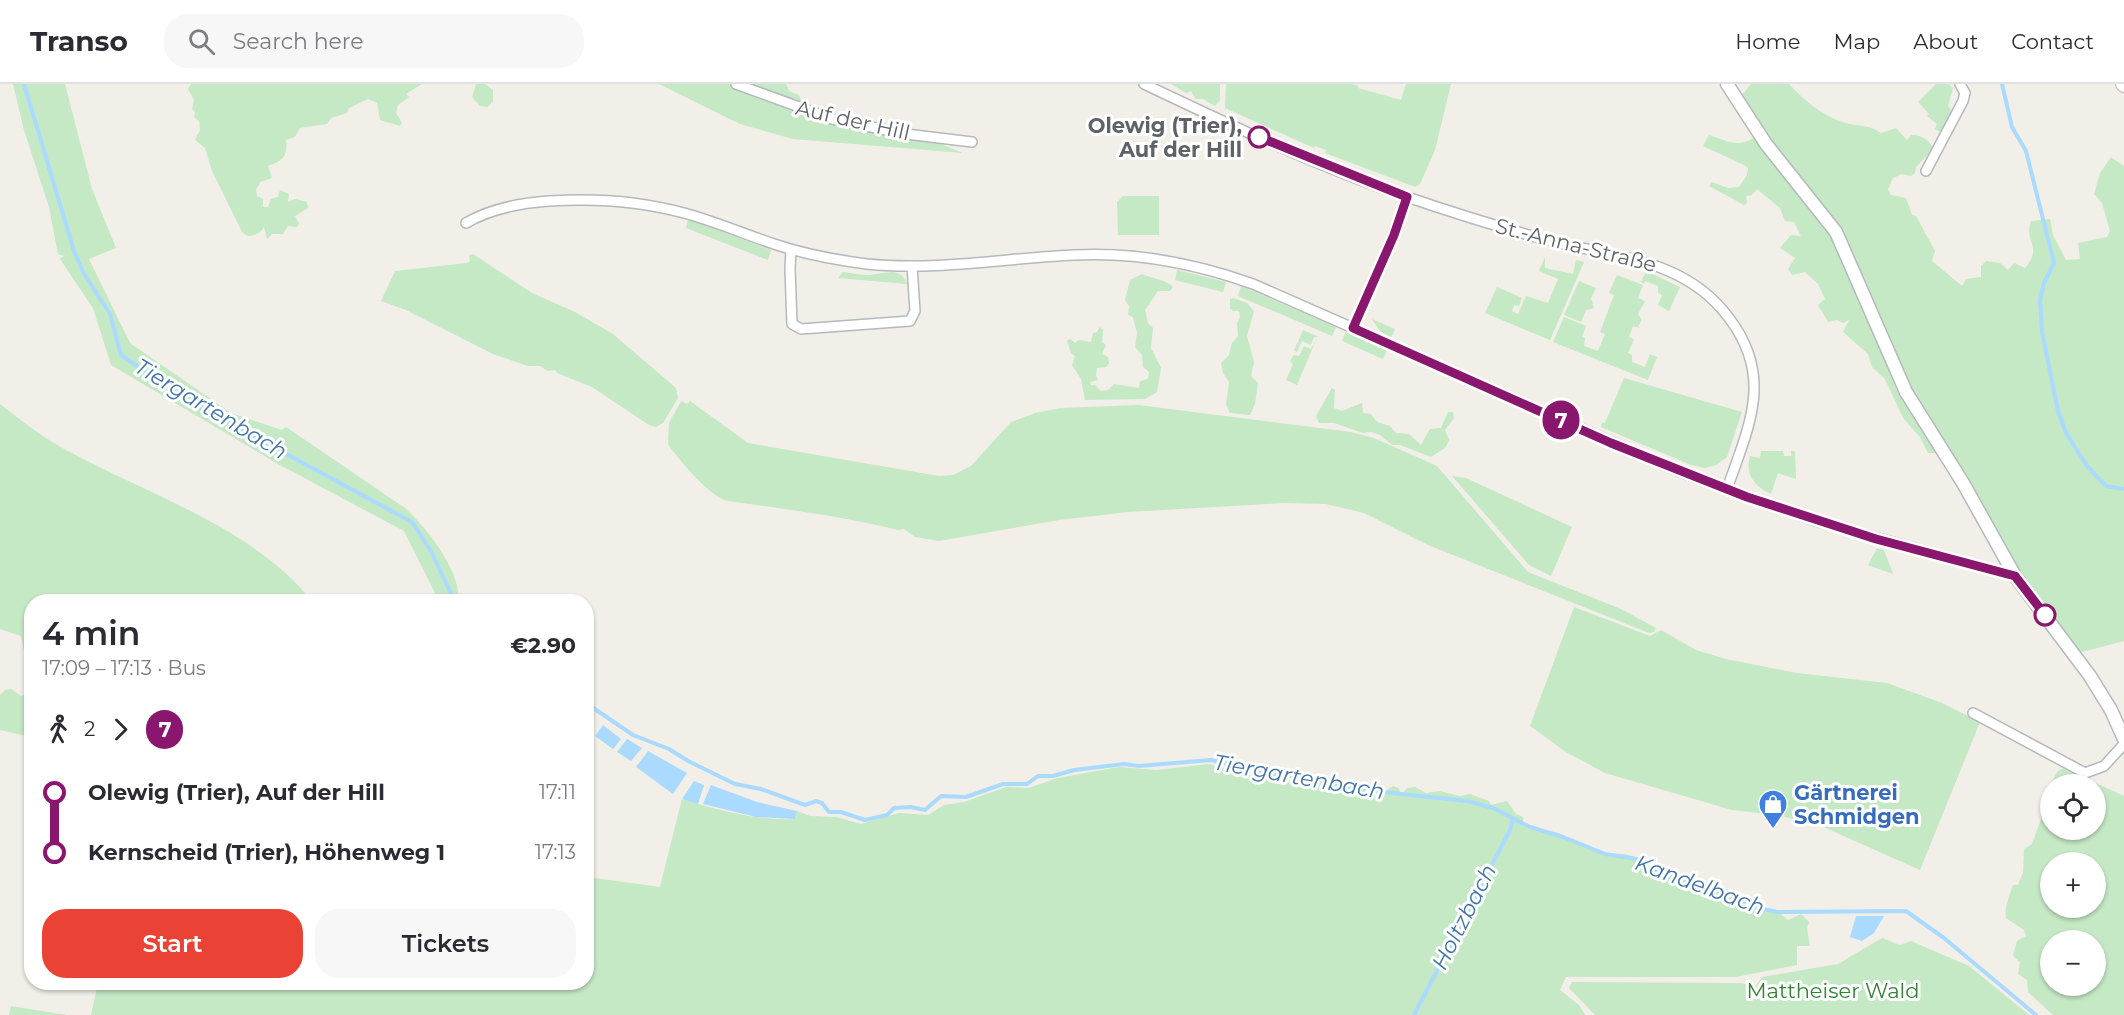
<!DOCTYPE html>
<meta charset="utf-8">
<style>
body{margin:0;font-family:Montserrat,sans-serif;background:#f7f7f7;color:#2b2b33;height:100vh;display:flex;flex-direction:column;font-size:22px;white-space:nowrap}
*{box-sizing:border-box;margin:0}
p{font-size:20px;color:#7c7c81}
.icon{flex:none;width:33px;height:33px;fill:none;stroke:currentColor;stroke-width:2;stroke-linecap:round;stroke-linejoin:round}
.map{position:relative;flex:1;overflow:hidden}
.side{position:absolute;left:24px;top:510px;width:570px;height:396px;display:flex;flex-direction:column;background:#fff;border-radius:24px;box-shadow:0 2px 4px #0004}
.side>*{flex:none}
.badge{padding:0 12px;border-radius:20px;font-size:21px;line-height:39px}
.controls{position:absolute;left:2040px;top:690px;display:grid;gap:12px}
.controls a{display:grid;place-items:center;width:66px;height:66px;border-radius:50%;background:#fff;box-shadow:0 2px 4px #0004;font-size:30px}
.map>.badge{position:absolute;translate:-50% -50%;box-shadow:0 0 0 3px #fff}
.legs{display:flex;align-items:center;gap:9px;height:66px;padding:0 18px;font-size:20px}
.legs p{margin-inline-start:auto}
.head{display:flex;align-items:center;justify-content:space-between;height:102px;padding:0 18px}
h1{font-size:33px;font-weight:600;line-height:45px}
.cta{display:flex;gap:12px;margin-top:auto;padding:12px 18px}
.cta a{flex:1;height:69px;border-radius:24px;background:#ea4335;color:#fff;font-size:24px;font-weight:600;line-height:69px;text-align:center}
.cta a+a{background:#f7f7f7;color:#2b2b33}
ul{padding:0 18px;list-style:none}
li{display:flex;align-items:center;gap:21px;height:60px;font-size:22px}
li i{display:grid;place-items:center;width:9px;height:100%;margin:0 8px;background:currentColor}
li i::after{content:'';width:15px;height:15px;margin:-8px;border:4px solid;border-radius:50%;background:#fff}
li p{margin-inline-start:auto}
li:first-child i{background:linear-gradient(#0000 50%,currentColor 0)}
li:last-child i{background:linear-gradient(currentColor 50%,#0000 0)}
header{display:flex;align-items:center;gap:36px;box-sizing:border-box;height:84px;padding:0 30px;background:#fff;border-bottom:2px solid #e1e1e2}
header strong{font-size:28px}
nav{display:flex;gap:33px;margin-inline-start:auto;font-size:21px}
.search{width:420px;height:54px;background:#f7f7f7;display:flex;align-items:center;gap:15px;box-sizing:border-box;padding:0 21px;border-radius:24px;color:#7c7c81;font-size:22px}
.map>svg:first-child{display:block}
.green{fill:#c5e8c5;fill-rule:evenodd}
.water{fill:#aadaff}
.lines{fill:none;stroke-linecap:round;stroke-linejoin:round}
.stream{stroke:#aadaff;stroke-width:4}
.minor-casing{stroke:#b5b8bc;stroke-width:12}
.tertiary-casing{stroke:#b5b8bc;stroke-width:15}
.secondary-casing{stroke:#b6babf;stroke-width:16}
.minor{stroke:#fff;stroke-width:9}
.tertiary{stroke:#fff;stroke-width:12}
.secondary{stroke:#fff;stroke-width:14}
.line-1-casing{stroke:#fff;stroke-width:14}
.line-1{stroke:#8a176e;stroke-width:9}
.stop-1-dot{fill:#fff;stroke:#8a176e;stroke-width:3}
.labels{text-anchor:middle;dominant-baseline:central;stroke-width:6;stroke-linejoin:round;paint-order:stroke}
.street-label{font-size:21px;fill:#5f6368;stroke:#fff}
.stop-label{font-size:21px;font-weight:bold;fill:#5f6368;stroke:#fff;text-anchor:end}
.shop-label{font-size:21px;font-weight:bold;fill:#366cbe;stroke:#fff;text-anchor:start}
.park-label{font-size:21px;fill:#348238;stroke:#fff}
.water-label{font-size:22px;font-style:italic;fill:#4174aa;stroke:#fff}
</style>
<header>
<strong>Transo</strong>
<div class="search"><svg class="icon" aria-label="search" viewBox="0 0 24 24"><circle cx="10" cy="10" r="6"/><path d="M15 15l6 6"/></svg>Search here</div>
<nav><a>Home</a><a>Map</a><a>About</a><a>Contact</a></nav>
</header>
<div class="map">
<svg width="2124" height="931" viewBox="0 0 2124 931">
<rect width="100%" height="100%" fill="#f1efe8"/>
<!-- green -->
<path class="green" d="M13,0H65L92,105L116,164L89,175L130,259L231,329L282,346L286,343L405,424C426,443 462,488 458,517H439L404,447L278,380L111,281L93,224L60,175L64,172L58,170L49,123L24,46Z
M191,0H422L406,10L409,13L398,21L396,29L402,39L400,42L380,36L377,19L368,15L349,24L347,29L331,34L327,40L300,44L295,53L286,56C288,72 283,77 268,82L272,94L260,98L256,106L257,112L263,115V123H268L271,115L278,113L280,106L289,110L288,118L295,115L307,118L308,124L295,132L299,140L297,143L288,142L283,150H272L267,155L264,143C261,149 254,152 247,152L242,148L212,87L205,64L195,56L200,46L199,37L194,33L195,28L192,25L194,16L188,5Z
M476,0H485L493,6V17L488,23L480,22L472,13Z
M659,0H786L789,7L799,11L803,21L838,41L938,59L963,69L793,55L740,40Z
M1171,0H1220V16L1215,22L1203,15H1196L1191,7L1186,9Z
M1226,0H1352L1358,2V4L1401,16L1406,0H1451L1435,66L1420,100L1415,103L1325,69L1326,66L1315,62L1314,64L1225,24Z
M1751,0H1789C1805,17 1823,33 1846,39C1860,43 1868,40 1881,49L1896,44L1907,56L1911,51C1919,50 1931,56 1933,65L1916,83L1915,89L1911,92L1902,90L1893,94L1888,105L1891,111L1906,114L1912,131L1916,132L1935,167L1932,177L1962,202L1966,195L1981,193V182L1986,177L2000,179L2008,186L2014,179L2025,184C2044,162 2023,158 2031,137L2050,135L2053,151L2066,176L2080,175L2078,159L2107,153L2110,147L2102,119L2094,110L2100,89L2111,73L2124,82V557L2082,568L2072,559L2030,501L2027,500L2006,462L1997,460L1963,398L1965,390L1953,385L1941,369H1928L1920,353L1903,334L1885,295L1872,283L1868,270L1843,248L1849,236L1843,239L1837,236L1828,238L1818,221L1825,215L1818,200L1805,188L1792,191L1788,185L1795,174L1780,164L1791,151L1801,152L1794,138L1785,137L1780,124L1757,105L1752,111L1746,112L1747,119L1744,121L1709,102L1712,98L1728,104L1739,103L1747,91L1748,84L1744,81L1703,62L1709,51C1727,57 1740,65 1756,52L1741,12Z
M1936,0H1948L1953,4L1948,22L1953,28L1940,48L1935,45L1937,40L1927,32L1929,30L1918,18Z
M1123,112H1159V151H1118L1117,118Z
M688,135L771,166L768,176L686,144Z
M473,170L532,209L575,228L613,250L676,304L678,314L663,339L656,343L649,341L592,303L557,289L555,286L548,287L540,282H528L493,270L406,226L381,217L395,187L467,179L470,177L469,171Z
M1545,173V184L1573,190L1576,176L1584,178L1550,256L1485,229L1497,203L1522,214L1519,222L1514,221L1512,227L1518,230L1526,212L1548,219L1558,195L1539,187Z
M1177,186L1226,198L1223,208L1175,196Z
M1646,187L1680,203L1669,227L1658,221L1662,211L1658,209V202L1645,197L1644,200L1641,198Z
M843,188C852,189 860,191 868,191C882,191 901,181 907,200L838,194Z
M1142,190C1151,194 1167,196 1173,203L1170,207H1158L1145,226L1148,239L1153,244L1151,264L1161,284L1157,308L1145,315L1085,316L1081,295L1072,281L1075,272L1071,269L1067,257L1070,255L1075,259L1079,256L1091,258L1093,249L1097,248L1100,243L1103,246L1102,258L1106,261L1102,270L1108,273L1109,279L1106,283L1097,284L1096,291L1098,296L1090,298L1091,301H1095L1101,307L1108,306L1114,300L1139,304L1140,297L1148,295L1149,288L1143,283L1142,271L1135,263L1137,249L1133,233L1128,231L1129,222L1125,216L1130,196Z
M1617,191L1643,201L1638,214L1645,217L1638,230L1642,236L1638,242L1640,244L1633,242L1629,253L1634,255L1628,269L1632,271V278L1645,283L1650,270L1657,273L1648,296L1553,258L1564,233L1586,242L1582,253L1585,254L1584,262L1598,267L1605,250L1600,248L1614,211L1609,209Z
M1579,197L1596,204L1591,214L1594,224L1586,226L1581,238L1564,231Z
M1241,202L1336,243L1332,252L1238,212Z
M1233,214L1247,219L1254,227L1247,252L1254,278L1251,292L1258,299L1255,320L1250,331L1230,329L1226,321L1229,298L1223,289L1221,279L1229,271L1232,259L1238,252L1237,239L1240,233L1239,227H1233L1230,224V215Z
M1372,235L1395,245L1391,254L1380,247Z
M1303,246L1319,253H1314L1311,261L1302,257L1297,268L1294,267Z
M1346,248L1387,266L1383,275L1342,257Z
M1316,256L1297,301L1286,296L1293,280L1290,277L1294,271L1299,272L1304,262L1311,265Z
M1624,294L1742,328L1727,373L1716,381L1705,384L1691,381L1601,343L1602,338L1605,339Z
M1332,304L1335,306L1334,324L1342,327L1362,319L1363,329L1371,330L1377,338L1390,342L1396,349L1409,350L1421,361L1430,345L1441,344L1448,328H1453L1454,334L1445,346L1449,356L1446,363L1431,373L1400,361H1392L1380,351L1371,348L1363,349L1334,339H1319L1316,332Z
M681,317L687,320L690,317L748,359L939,392L953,391L971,382L1011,338L1035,329L1061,324L1139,321L1351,348L1374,354L1437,382L1528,488L1621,525L1656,544L1654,548L1649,549L1428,461L1364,429L1326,420L1284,419L1128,428L1059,436L939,457L915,453L904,445L898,446C842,432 784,425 728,417C712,415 677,374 668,360L669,339Z
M0,320C23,338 46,356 72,369C153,413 252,443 312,517L32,518L31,584L27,581L21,552L0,545Z
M1761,367H1783L1784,372H1791V367H1795L1796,395L1778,389L1771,410C1754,402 1745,391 1750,372L1760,374Z
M1452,392L1466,394L1572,443L1551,492L1529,481Z
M1877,464L1884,466L1893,490L1868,481Z
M1574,523L1650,552L1661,546L1696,566L1726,575L1797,589L1887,599L1942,619L1980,638L1920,786L1819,741L1776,731L1732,726L1605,689L1566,668L1530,642Z
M11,605L21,612L31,608V653L0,646V611L5,606Z
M1208,680L1269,696L1308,701L1317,694L1325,696L1332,692L1340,693L1347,702L1353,696C1362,698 1367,702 1370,712H1378L1393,702L1399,704L1401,712L1407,704L1415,703L1426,709L1439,707L1460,712L1470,710L1489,717L1491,721L1507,717L1516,730L1523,733V742L1558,749L1605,769L1624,770L1645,775L1664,790L1721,804L1762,824L1775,826L1788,836L1801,830L1809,838L1807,844L1810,862H1797V881L1736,893H1566L1560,906L1579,921L1585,931H91L98,899L586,898L587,793L660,803L682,715C718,726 757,737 795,735L797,727L810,732L836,733L861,740L899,729L928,731L944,721L964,718L1006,703L1028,704L1058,694L1119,683L1157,686Z
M2063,684L2124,712V931H2053L2028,908L2027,896L2018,890L2020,878L2013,872L2017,857L2026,852L2024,846L2006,834C2004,825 2010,809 2013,801H2018L2023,789L2024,765L2032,760L2041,735H2046L2043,728L2047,708L2050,707V746H2096V700H2051L2057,688ZM2050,778H2096V824H2050ZM2050,856H2096V902H2050Z
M1882,854L1900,861L1911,857L1969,882L2029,931H1595L1569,904L1572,898L1740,899L1756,902L1762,893L1838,880Z
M11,922L67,931H9Z"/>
<!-- water -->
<path class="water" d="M603,641L621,655L613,665L595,652Z
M627,655L642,664L631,677L617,668Z
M648,667L687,689L673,710L636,683Z
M694,697L704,701L698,720L682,715Z
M711,701L757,718L797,727L795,735L756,733L703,720Z
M1856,832H1884L1874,849L1862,857L1850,853Z"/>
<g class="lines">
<!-- stream -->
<path class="stream" d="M24,0L74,167L83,188L110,230L121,271L190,318L412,438L431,467L455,518
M2002,0L2012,43L2026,67L2054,179L2044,199L2040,216L2042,247L2058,327L2066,349L2087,382L2106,402L2124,405
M586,619L633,651L669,665L690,678L735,700L761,705L805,721L816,717L822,719L829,728H841L865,736L887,731L894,724L911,723L925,726L941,712L966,713L1003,700H1027L1038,692H1053L1074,686L1124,680L1139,682L1211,676L1270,691L1300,692L1381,708L1467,717L1493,724L1530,743L1563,753L1605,770L1636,775L1659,791L1683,794L1724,806L1755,823L1777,828L1906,827L1944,854L2036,931
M1414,931L1510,746L1513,735"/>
<!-- minor casing -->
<g class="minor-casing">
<path id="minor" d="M736,0L832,35L906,50L972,58
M1144,0C1230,41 1317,82 1407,113C1457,130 1508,146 1559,159C1623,174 1687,177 1729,234C1774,293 1749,342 1727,405
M1926,87L1963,17L1965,9L1960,0
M466,139C490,125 521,119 549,117C594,114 640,117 684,129C714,137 744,150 774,160C804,170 835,176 867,180C936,187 1006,174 1075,171C1135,168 1197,180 1253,200L1678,387L1816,437L2015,492
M791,166L790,185L792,240L801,245L910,237L915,227L912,182
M1353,244L1393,151L1407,113
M1973,629L2085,689L2104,682L2124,660"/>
</g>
<!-- tertiary casing -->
<g class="tertiary-casing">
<path id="tertiary" d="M1727,0L1766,60L1836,148L1906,308L1963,399L2015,492L2090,592L2111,626L2124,655"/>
</g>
<!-- secondary casing -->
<g class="secondary-casing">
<path id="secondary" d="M2123,0L2124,1"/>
</g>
<!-- minor -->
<use href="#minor" class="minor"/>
<!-- tertiary -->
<use href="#tertiary" class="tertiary"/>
<!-- secondary -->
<use href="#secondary" class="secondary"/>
</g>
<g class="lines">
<!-- line-1 casing -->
<g class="line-1-casing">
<path id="line-1" d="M1259,53L1407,113L1394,151L1353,244L1611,359L1747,413L1876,455L2015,492L2045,531"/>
</g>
<!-- line-1 -->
<use href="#line-1" class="line-1"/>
</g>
<!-- icons -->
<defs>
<g id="shop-pin" transform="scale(1.5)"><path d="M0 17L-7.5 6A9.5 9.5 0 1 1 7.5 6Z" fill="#3f7fe0" stroke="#fff"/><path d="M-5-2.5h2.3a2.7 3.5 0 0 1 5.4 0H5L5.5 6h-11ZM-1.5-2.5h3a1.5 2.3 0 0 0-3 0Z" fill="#fff"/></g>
</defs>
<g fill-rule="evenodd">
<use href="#shop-pin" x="1773" y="720"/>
</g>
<!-- markers -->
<g class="stop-1-dot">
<circle cx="1259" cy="53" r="10"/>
<circle cx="2045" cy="531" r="10"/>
</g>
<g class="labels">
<!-- street labels -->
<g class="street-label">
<text transform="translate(853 36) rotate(13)">Auf der Hill</text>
<text transform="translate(1576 161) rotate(14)">St.-Anna-Straße</text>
</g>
<!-- stop labels -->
<g class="stop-label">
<text x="1242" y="41">Olewig (Trier),<tspan x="1242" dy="24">Auf der Hill</tspan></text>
</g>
<!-- shop labels -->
<g class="shop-label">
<text x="1794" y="708">Gärtnerei<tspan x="1794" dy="24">Schmidgen</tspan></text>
</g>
<!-- park labels -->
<g class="park-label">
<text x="1833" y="906">Mattheiser Wald</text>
</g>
<!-- water labels -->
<g class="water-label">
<text transform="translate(211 325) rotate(31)">Tiergartenbach</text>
<text transform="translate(1299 693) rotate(10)">Tiergartenbach</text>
<text transform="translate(1700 801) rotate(20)">Kandelbach</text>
<text transform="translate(1464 833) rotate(-63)">Holtzbach</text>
</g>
</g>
</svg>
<div class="controls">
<a><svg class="icon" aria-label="locate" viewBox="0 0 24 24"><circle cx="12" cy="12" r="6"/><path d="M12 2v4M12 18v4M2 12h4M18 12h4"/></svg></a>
<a>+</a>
<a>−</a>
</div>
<b class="badge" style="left:1561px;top:336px;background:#8a176e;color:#fff">7</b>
<section class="side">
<div class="head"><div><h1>4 min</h1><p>17:09 – 17:13 · Bus</p></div><b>€2.90</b></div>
<div class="legs"><svg class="icon" aria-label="walk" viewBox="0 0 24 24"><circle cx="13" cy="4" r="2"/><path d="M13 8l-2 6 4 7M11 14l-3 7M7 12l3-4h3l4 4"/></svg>2<svg class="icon" aria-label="forward" viewBox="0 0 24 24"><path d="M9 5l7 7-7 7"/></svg><b class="badge" style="background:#8a176e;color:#fff">7</b></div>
<ul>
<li><i style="color:#8a176e"></i><b>Olewig (Trier), Auf der Hill</b><p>17:11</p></li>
<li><i style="color:#8a176e"></i><b>Kernscheid (Trier), Höhenweg 1</b><p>17:13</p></li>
</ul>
<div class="cta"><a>Start</a><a>Tickets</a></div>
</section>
</div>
